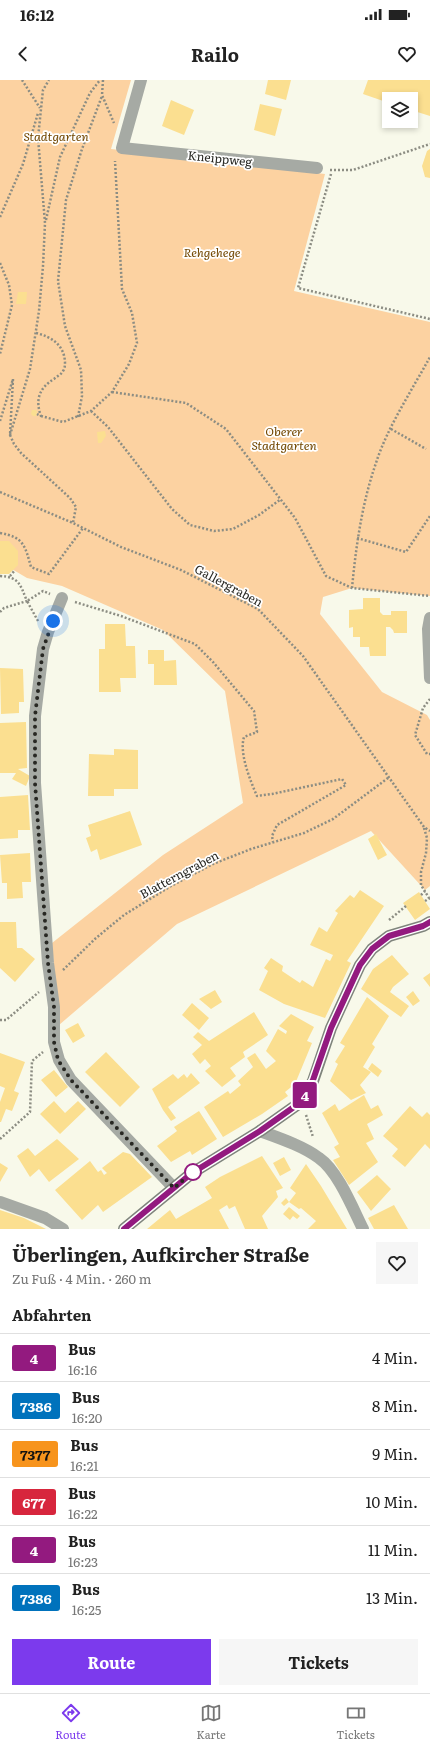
<!DOCTYPE html>
<html lang="de">
<meta charset="utf-8">
<style>
body{margin:0;font-family:Literata,serif;background:#f6f6f6;color:#222;height:100vh;display:flex;flex-direction:column;font-size:15px;white-space:nowrap}
*{box-sizing:border-box;margin:0}
p{font-size:13px;color:#767676}
.icon{flex:none;width:22px;height:22px;fill:none;stroke:currentColor;stroke-width:2;stroke-linecap:round;stroke-linejoin:round}
.map{position:relative;height:1149px;overflow:hidden}
.sheet{display:flex;flex-direction:column;background:#fff;flex:1}
.sheet>*{flex:none}
.badge{padding:0 8px;border-radius:3px;font-size:14px;line-height:26px}
.controls{position:absolute;left:382px;top:12px;display:grid;gap:8px}
.controls a{display:grid;place-items:center;width:36px;height:36px;border-radius:0px;background:#fff;box-shadow:0 2px 6px #0003;font-size:20px}
.you{position:absolute;width:20px;height:20px;margin:-10px;border:3px solid #fff;border-radius:50%;background:#1a73e8;box-shadow:0 0 0 6px #1a73e833}
.map>.badge{position:absolute;translate:-50% -50%;box-shadow:0 0 0 2px #fff}
h2{padding:0 12px;font-size:15px;line-height:36px}
.round{display:grid;place-items:center;flex:none;width:42px;height:42px;border-radius:0px;background:#f6f6f6}
.headline{display:flex;align-items:center;justify-content:space-between;height:68px;padding:0 12px}
h1{font-size:19px;font-weight:700;line-height:30px}
.button{display:flex;gap:8px;margin-top:auto;padding:8px 12px}
.button a{flex:1;height:46px;border-radius:0px;background:#7c3aed;color:#fff;font-size:16px;font-weight:700;line-height:46px;text-align:center}
.button a+a{background:#f6f6f6;color:#222}
ul{padding:0;list-style:none}
li{display:flex;align-items:center;gap:12px;height:48px;padding:0 12px;border-top:1px solid #e0e0e0}
li div{flex:1}
li b{display:block;font-size:15px}
li em{font-style:normal}
li .badge{min-width:44px;font-weight:700;text-align:center}
.status{display:flex;justify-content:space-between;align-items:center;height:28px;padding:0 20px;background:#fff;direction:ltr}
.status svg{height:11px;fill:currentColor}
header{display:flex;justify-content:space-between;align-items:center;height:52px;padding:0 12px;background:#fff;font-size:18px;font-weight:700}
.dock{display:flex;justify-content:space-around;align-items:center;height:56px;border-top:1px solid #e0e0e0;background:#fff;font-size:11px;color:#767676}
.dock a{display:grid;justify-items:center;gap:2px}
.dock .current{color:#7c3aed}
.map>svg:first-child{display:block}
.green{fill:#fcd2a1}
.building{fill:#fbdf90}
.lines{fill:none;stroke-linecap:round;stroke-linejoin:round}
.path{stroke:#8c8d83;stroke-width:2.5;stroke-dasharray:2 2;stroke-linecap:butt}
.street{stroke:#a6aaa4;stroke-width:12}
.secondary{stroke:#7f847c;stroke-width:12}
.line-casing{stroke:#fff;stroke-width:9}
.line{stroke:#931a7f;stroke-width:6}
.walk{stroke:#282823;stroke-width:4;stroke-dasharray:0 7.2}
.stop-dot{fill:#fff;stroke:#931a7f;stroke-width:2}
.labels{text-anchor:middle;dominant-baseline:central;stroke-width:3.5;stroke-linejoin:round;paint-order:stroke}
.park-label{font-size:12px;font-style:italic;fill:#724700;stroke:#fff}
.street-label{font-size:12px;fill:#282823;stroke:#fff}
</style>
<div class="status"><b>16:12</b><svg viewBox="0 0 49 12"><path d="M0 12V9h3v3zM5 12V6h3v6zM10 12V3h3v9zM15 12V0h3v12zM26 1h20v11H26zM47 4h2v5h-2z"/></svg></div>
<header><svg class="icon" aria-label="back" viewBox="0 0 24 24"><path d="M15 5l-7 7 7 7"/></svg>Railo<svg class="icon" aria-label="heart" viewBox="0 0 24 24"><path d="M12 20l-8-8c-3-5 5-10 8-4 3-6 11-1 8 4z"/></svg></header>
<div class="map">
<svg width="430" height="1149" viewBox="0 0 430 1149">
<rect width="100%" height="100%" fill="#f8f9ea"/>
<!-- green -->
<path class="green" d="M0,0H131L111,69L325,94L294,211L430,242V516L352,508L323,517L320,534L382,612L427,635L430,640V806L425,810L371,751L177,844L59,945L52,863L163,775L243,723L225,611L163,550L62,506L27,498L0,482Z"/>
<!-- building -->
<path class="building" d="M268,0H291L286,20L265,14Z
M368,0H430V36L411,30V19H389V23L363,14Z
M171,20L194,30L184,55L162,46Z
M260,24L282,29L275,56L254,50Z
M430,69V98L425,97L422,86L427,71Z
M18,212H27L26,224H16Z
M32,330H36L37,332L36,336H33L31,334Z
M105,351L106,356L101,363H98L97,352Z
M0,461H9L18,471V485L9,494H0Z
M363,518H380V532L383,535H391V531H407V553H394L393,550L390,547H386V576H370L369,567H360V557H353V547L349,548V530L363,529Z
M105,544H125L126,566H135L136,598H120L121,612H99V569H105Z
M148,570H164V581L176,580L177,605H154V584H148Z
M0,588L23,589L24,622H19V633L1,634Z
M26,642L27,688L18,689L30,696L26,706L12,699L16,693H0V643Z
M114,669L138,670V709H114V716H88L89,674L114,675Z
M28,715L30,750H18V758L0,759V717Z
M130,731L142,765L100,780L97,769L91,772L86,758L91,756L88,745Z
M376,754L387,775L378,780L368,759Z
M30,773L31,802H22L23,818L7,819V803H2L0,775Z
M360,810L384,826L347,881L351,883L325,938L284,924L259,910L268,891L264,888L271,878L283,886L282,891L300,903L302,900L313,907L326,879L330,881L333,875L310,865L319,847L327,852L338,833L335,831L350,815L354,818Z
M419,812L430,829L415,840L403,823Z
M0,842H16L17,868H22L35,879L15,902L0,888Z
M392,875L409,894L393,907L390,912L409,926L401,937L361,909L373,889Z
M430,893V907L423,898Z
M215,910L222,922L211,929L199,919Z
M413,911L420,921L413,926L406,917Z
M367,917L389,936L372,964L375,967L363,987L371,992L360,1005L366,1013L351,1020L330,1001L338,984L335,982L345,966L340,963Z
M192,923L209,938L199,950L182,935Z
M254,932L268,955L243,972L245,977L230,988L236,996L222,1007L205,991L211,986L205,979L200,984L192,974L202,965L193,957L198,952L209,961Z
M291,934L314,947L307,961L312,963L295,1004L285,1012L288,1016L262,1034L223,1057L204,1027L228,1011L230,1014L241,1005L238,1001L253,987L247,978L255,973L266,989L276,981L266,971L278,949L286,954L287,951L279,946Z
M78,943L85,956L73,963L65,950Z
M106,972L140,1007L120,1027L85,992Z
M0,973L25,982L14,1011L19,1013L12,1031L6,1029L1,1042H0V1022L5,1008L0,1006Z
M372,983L382,991L378,997L368,989Z
M54,990L68,1007L56,1017L41,1000Z
M191,993L200,1003L168,1027L176,1038L171,1041L163,1030L152,1009L173,994L178,999L184,994L187,998Z
M364,1015L371,1029L378,1025L383,1035L367,1044L374,1059L366,1063L378,1082L349,1105L333,1080L340,1077L334,1067L339,1064L322,1033L335,1024L339,1031Z
M54,1021L65,1033L78,1021L86,1029L60,1054L40,1034Z
M410,1026L422,1037L427,1032L430,1035V1069L425,1064L405,1087L392,1076L398,1069L383,1056Z
M199,1031L217,1059L192,1075L190,1071L171,1082L157,1066L177,1051L174,1047Z
M57,1059L79,1079L49,1102L39,1089L30,1097L17,1076L28,1068L35,1076Z
M123,1072L130,1074L152,1097L103,1132L98,1125L82,1140L55,1110L90,1081L98,1092L101,1090L104,1095L107,1093L102,1088Z
M262,1076L283,1108L276,1111L278,1117L262,1136L268,1149H245L235,1126L229,1129L227,1125L219,1130L229,1149H147L170,1130L176,1139L212,1118L205,1107L220,1097Z
M284,1077L291,1090L280,1096L273,1083Z
M0,1083L8,1088L0,1102Z
M306,1084L321,1106L347,1149H308L316,1141L301,1128L299,1129L289,1122L284,1126L281,1123L286,1118L289,1122L296,1113L290,1108Z
M377,1095L391,1109L371,1131L357,1112Z
M394,1125L408,1149H374L368,1138Z
M289,1127L300,1136L297,1139L293,1136L290,1140L283,1134Z
M0,1130L24,1138L46,1149H0Z"/>
<g class="lines">
<!-- path -->
<path class="path" d="M22,0L40,28
M103,0L102,15L114,43
M330,90H353L430,64
M331,94L298,208L430,239
M0,137L23,84L38,33
M46,140L60,77L90,13L100,0
M0,183L9,205L12,225L0,274
M36,253C52,257 64,265 65,282C65,285 65,288 63,291C61,295 57,296 54,299C39,308 35,320 41,336L37,334
M112,312L186,323L226,349L295,438L326,496L352,508L430,516
M91,331L108,347L172,429L190,445L214,451L233,449L259,435L281,419
M41,336L63,342L91,331L112,312L129,284L137,263L132,233L122,209L115,81
M78,337L82,316L81,290L65,246L58,201L66,120L82,69L102,16
M0,341L13,299L10,355L30,289L39,231L43,186L45,143L38,58L43,10L49,0
M391,349L426,369
M10,355L14,364L21,373L70,418L76,427L73,443
M0,412L73,443L121,467L181,490L258,529L303,576L424,747L430,751
M0,453C24,457 25,466 31,487L49,494L83,448
M357,458L406,472L430,436
M0,496C20,497 20,505 27,521L4,528L0,532
M10,496L15,490
M352,508C356,466 362,423 376,383C387,348 412,310 430,277
M75,522L121,536L195,564L213,582L254,631L257,652L244,657C239,673 250,700 257,716L272,714L342,699L346,705L277,745L272,756L273,762
M38,541L27,521L43,511L50,514
M430,619L423,628L415,655L427,674H430
M424,748L427,758L426,773L421,792V805L429,818
M421,815L425,811
M425,821L430,818
M389,840L406,826
M63,890L96,858L124,835L171,806L213,784L251,769L304,753L333,739L388,698
M0,940H6L39,912
M306,1035L313,1057
M0,1059L30,1032L32,981L43,972"/>
<!-- street -->
<path class="street" d="M141,0L122,68L317,88
M62,518L48,552L43,569L35,636V703L48,883L54,927V962L59,980L71,1000L174,1108
M430,538L428,549L430,598
M260,1051C279,1058 303,1066 319,1078C338,1091 353,1129 363,1149
M0,1122L45,1138L63,1149"/>
<!-- secondary -->
<path class="secondary" d="M124,1149L192,1093L260,1051L301,1022L313,1001L331,948L360,885L372,869L389,856L423,846L430,842"/>
</g>
<g class="lines">
<!-- line casing -->
<g class="line-casing">
<path id="line" d="M124,1149L192,1093L260,1051L301,1022L313,1000L331,948L360,885L372,869L389,856L423,846L430,842"/>
</g>
<!-- line -->
<use href="#line" class="line"/>
<!-- walk -->
<path class="walk" d="M53,541L43,569L35,636V703L48,883L54,927V962L58,980L71,1000L174,1108L193,1092"/>
</g>
<!-- markers -->
<circle class="stop-dot" cx="193" cy="1092" r="8"/>
<g class="labels">
<!-- park labels -->
<g class="park-label">
<text x="56" y="56">Stadtgarten</text>
<text x="212" y="172">Rehgehege</text>
<text x="284" y="351">Oberer<tspan x="284" dy="14">Stadtgarten</tspan></text>
</g>
<!-- street labels -->
<g class="street-label">
<text transform="translate(220 78) rotate(6)">Kneippweg</text>
<text transform="translate(229 505) rotate(28)">Gallergraben</text>
<text transform="translate(179 794) rotate(-28)">Blatterngraben</text>
</g>
</g>
</svg>
<div class="controls">
<a><svg class="icon" aria-label="layers" viewBox="0 0 24 24"><path d="M12 4l9 5-9 5-9-5zM3 14l9 5 9-5"/></svg></a>
</div>
<div class="you" style="left:53px;top:541px"></div>
<b class="badge" style="left:305px;top:1015px;background:#931a7f;color:#fff">4</b>
</div>
<section class="sheet">
<div class="headline"><div><h1>Überlingen, Aufkircher Straße</h1><p>Zu Fuß · 4 Min. · 260 m</p></div><a class="round"><svg class="icon" aria-label="heart" viewBox="0 0 24 24"><path d="M12 20l-8-8c-3-5 5-10 8-4 3-6 11-1 8 4z"/></svg></a></div>
<h2>Abfahrten</h2>
<ul>
<li><span class="badge" style="background:#931a7f;color:#fff">4</span><div><b>Bus</b><p>16:16</p></div><em>4 Min.</em></li>
<li><span class="badge" style="background:#0072bc;color:#fff">7386</span><div><b>Bus</b><p>16:20</p></div><em>8 Min.</em></li>
<li><span class="badge" style="background:#f7941d;color:#111">7377</span><div><b>Bus</b><p>16:21</p></div><em>9 Min.</em></li>
<li><span class="badge" style="background:#d7263d;color:#fff">677</span><div><b>Bus</b><p>16:22</p></div><em>10 Min.</em></li>
<li><span class="badge" style="background:#931a7f;color:#fff">4</span><div><b>Bus</b><p>16:23</p></div><em>11 Min.</em></li>
<li><span class="badge" style="background:#0072bc;color:#fff">7386</span><div><b>Bus</b><p>16:25</p></div><em>13 Min.</em></li>
</ul>
<div class="button"><a>Route</a><a>Tickets</a></div>
</section>
<nav class="dock">
<a class="current"><svg class="icon" aria-label="directions" viewBox="0 0 24 24"><path d="M12 3l9 9-9 9-9-9zM9 14v-3h6M13 9l2 2-2 2"/></svg>Route</a>
<a><svg class="icon" aria-label="map" viewBox="0 0 24 24"><path d="M3 6l6-2 6 2 6-2v14l-6 2-6-2-6 2zM9 4v14M15 6v14"/></svg>Karte</a>
<a><svg class="icon" aria-label="tickets" viewBox="0 0 24 24"><path d="M3 7h18v10H3zM15 7v10"/></svg>Tickets</a>
</nav>
